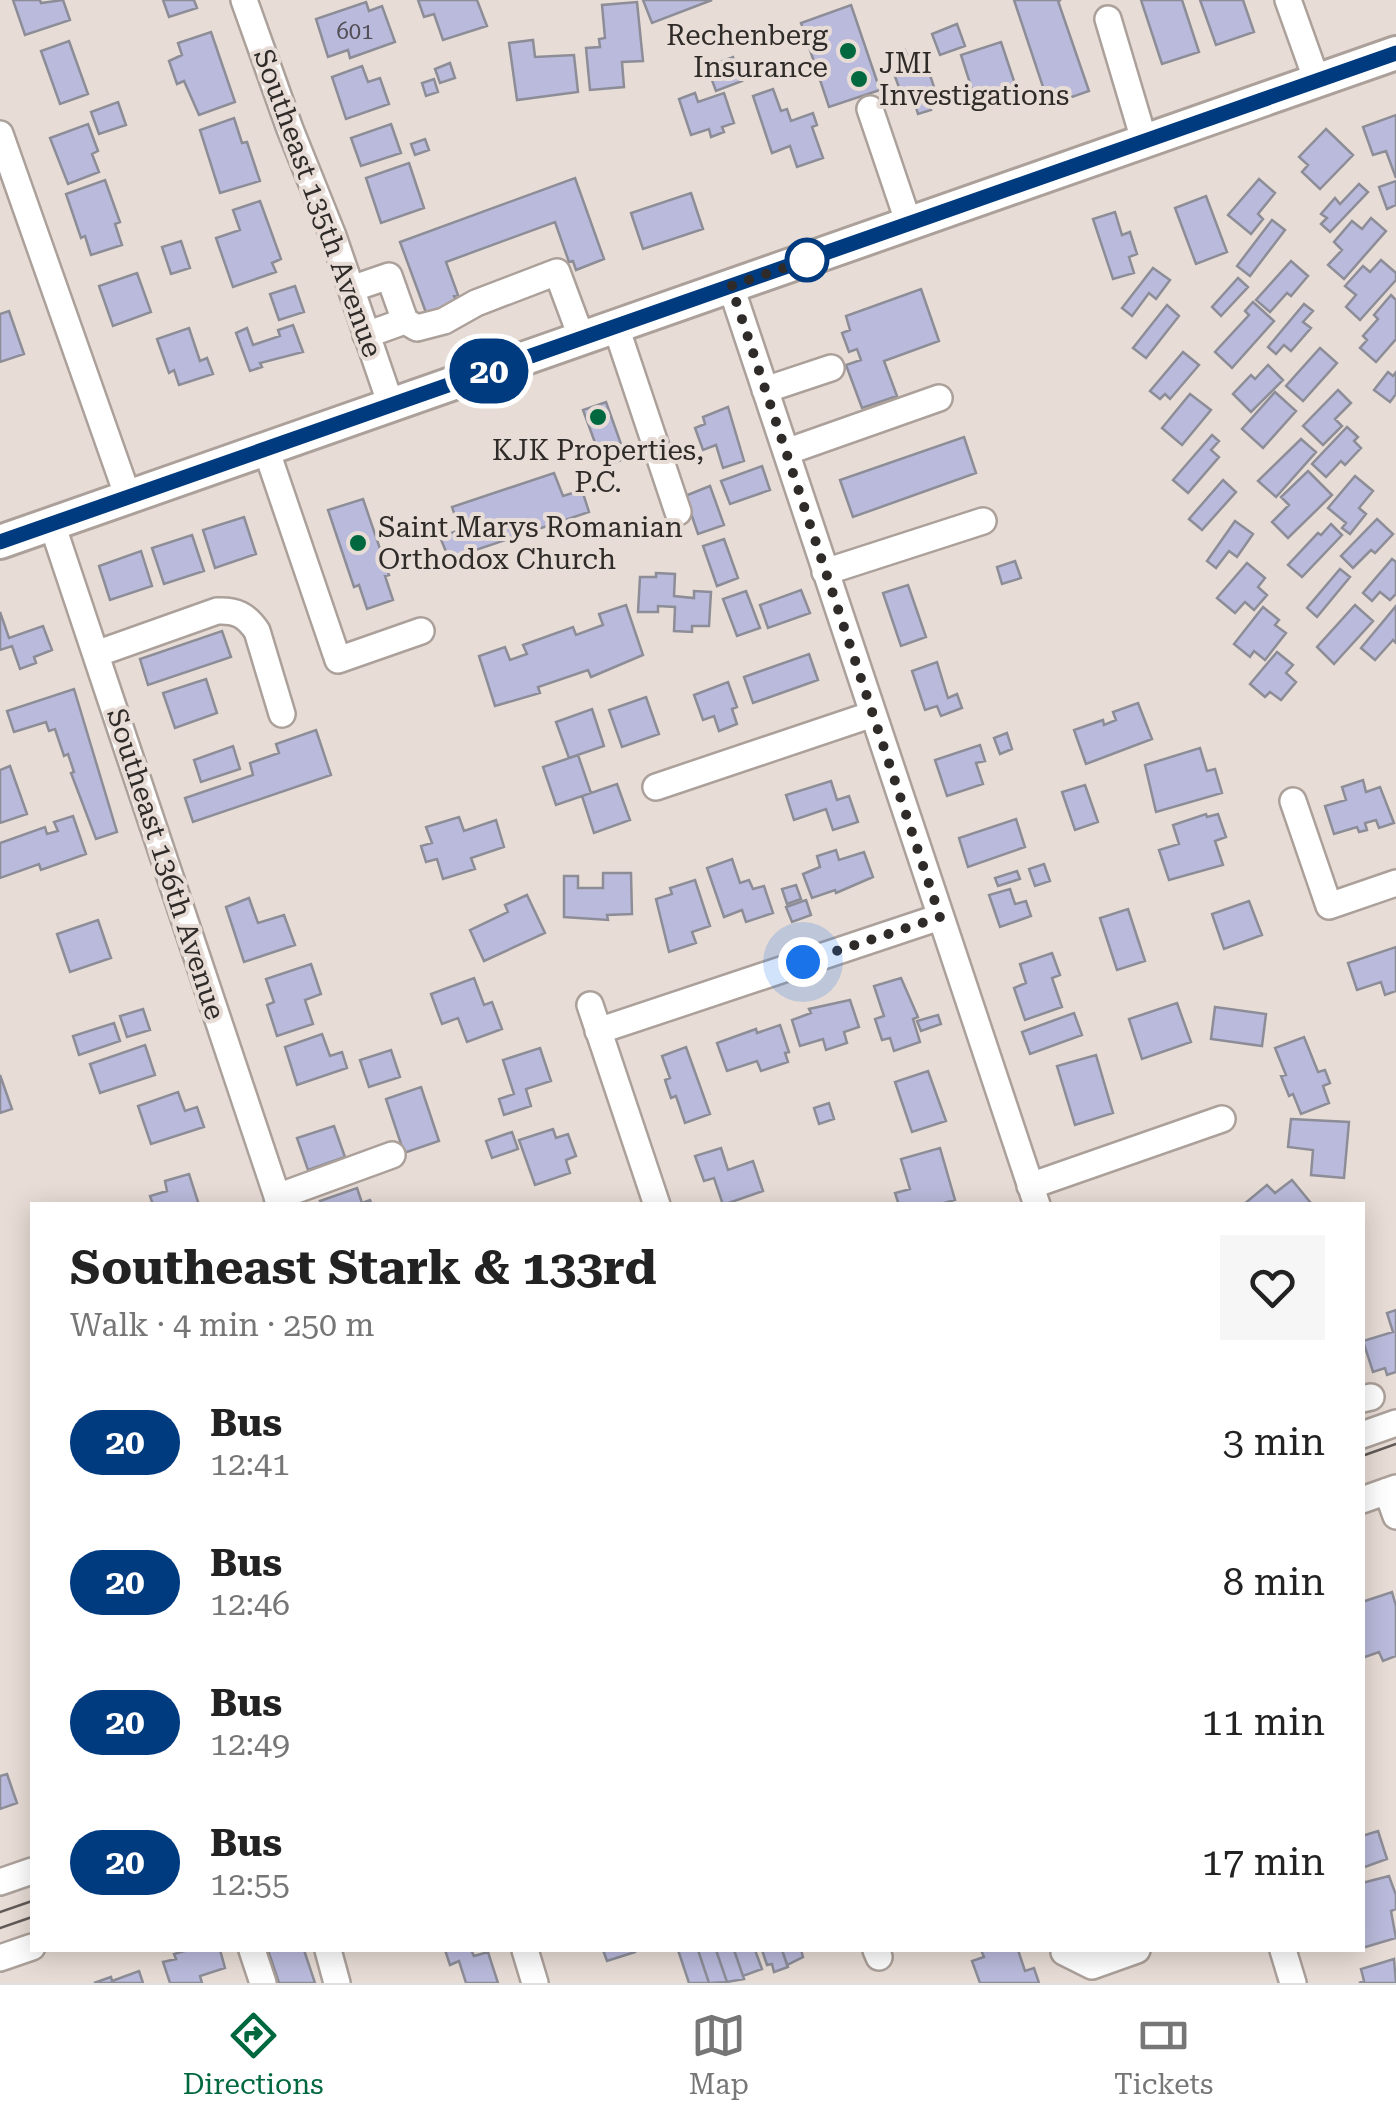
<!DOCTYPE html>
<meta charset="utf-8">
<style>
body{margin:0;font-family:"Roboto Serif",serif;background:#f6f6f6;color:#222;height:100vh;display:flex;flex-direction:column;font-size:38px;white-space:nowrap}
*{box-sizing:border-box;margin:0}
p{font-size:32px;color:#767676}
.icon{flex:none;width:55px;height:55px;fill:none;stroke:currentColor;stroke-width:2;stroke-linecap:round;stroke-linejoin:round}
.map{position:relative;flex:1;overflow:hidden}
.drawer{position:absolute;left:30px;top:1202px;width:1335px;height:750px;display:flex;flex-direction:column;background:#fff;border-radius:0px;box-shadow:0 5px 25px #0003}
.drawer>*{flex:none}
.badge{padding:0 20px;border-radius:32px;font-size:35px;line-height:65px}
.you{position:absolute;width:50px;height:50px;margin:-25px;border:8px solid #fff;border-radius:50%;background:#1a73e8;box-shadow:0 0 0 15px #1a73e833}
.map>.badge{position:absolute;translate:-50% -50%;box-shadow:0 0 0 5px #fff}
.round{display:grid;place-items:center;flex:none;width:105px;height:105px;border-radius:0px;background:#f6f6f6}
.summary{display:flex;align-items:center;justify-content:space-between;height:170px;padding:0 40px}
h1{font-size:48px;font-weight:700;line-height:75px}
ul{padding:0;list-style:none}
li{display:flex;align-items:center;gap:30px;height:140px;padding:0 40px}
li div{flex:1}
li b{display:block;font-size:38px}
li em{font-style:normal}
li .badge{min-width:110px;font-weight:700;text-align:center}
.tabs{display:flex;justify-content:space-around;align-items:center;height:140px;border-top:2px solid #e0e0e0;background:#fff;font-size:28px;color:#767676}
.tabs a{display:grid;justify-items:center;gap:5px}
.tabs .active{color:#00683f}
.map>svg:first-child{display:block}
.building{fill:#babadc;stroke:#8d8d98;stroke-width:2.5}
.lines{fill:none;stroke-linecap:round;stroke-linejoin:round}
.minor-casing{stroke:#aca19a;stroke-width:30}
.major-casing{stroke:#aca19a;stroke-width:38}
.minor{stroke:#fff;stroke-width:25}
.major{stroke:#fff;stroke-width:32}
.tram{stroke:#605a56;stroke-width:2.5}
.line-casing{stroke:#fff;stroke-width:22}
.line{stroke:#003b80;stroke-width:15}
.walk{stroke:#2f2b29;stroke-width:10;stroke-dasharray:0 18}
.poi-dot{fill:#00683f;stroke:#e8ddd6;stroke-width:4}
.stop-dot{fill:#fff;stroke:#003b80;stroke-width:5}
.labels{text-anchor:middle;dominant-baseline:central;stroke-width:8;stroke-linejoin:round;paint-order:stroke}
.number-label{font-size:22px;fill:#524f56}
.poi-label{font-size:28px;fill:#2f2b29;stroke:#e8ddd6;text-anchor:start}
.street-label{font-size:28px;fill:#2f2b29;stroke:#e8ddd6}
</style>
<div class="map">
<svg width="1396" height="1983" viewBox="0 0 1396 1983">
<rect width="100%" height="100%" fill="#e8ddd6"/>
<!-- building -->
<path class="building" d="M13,0H40L41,3L63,0L70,20L25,35Z
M163,0H194L197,8L169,17Z
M418,0H477L487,26L443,40L434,14L424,17Z
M643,0H712L652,23Z
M1014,0H1061L1058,1L1089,91L1049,105Z
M1141,0H1182L1199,52L1162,64Z
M1200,0H1243L1254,32L1216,45Z
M366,2L369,11L382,6L395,42L350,58L348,50L328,57L316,19Z
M637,2L643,61L622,62L624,87L590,90L586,48L600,47L599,39L605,38L602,5Z
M851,5L880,90L829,107L801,23Z
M957,24L965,46L940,55L932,34Z
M211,32L235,102L199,115L184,81L177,84L169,61L182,55L178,43Z
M533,40L535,57L574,55L578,92L517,100L509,43Z
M69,41L88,94L60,104L41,51Z
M1001,42L1017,90L1007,94L1008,98L992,104L990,98L976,102L961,55Z
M905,50L910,63L897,68L892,54Z
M733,57L742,81L716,91L707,67Z
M925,60L936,93L926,97L931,110L918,114L914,101L905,104L893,71Z
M450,63L455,78L440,83L435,69Z
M362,66L368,82L380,78L389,104L346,119L332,77Z
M434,79L438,92L426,96L422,83Z
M773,89L781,111L787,109L791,121L813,113L817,125L812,127L823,158L797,167L790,146L772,153L753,96Z
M695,93L698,102L724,93L734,123L722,127L724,132L711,137L709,129L691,135L679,99Z
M118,102L126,125L99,134L91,112Z
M1396,115V178L1386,151L1373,155L1363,127Z
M234,118L242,143L247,142L260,181L220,193L200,130Z
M88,124L98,151L92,154L99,172L68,184L50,138Z
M391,124L401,153L361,166L351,138Z
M1326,129L1353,155L1320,189L1302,172L1308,165L1299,157Z
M425,139L429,150L415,155L411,144Z
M409,163L424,208L381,223L366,178Z
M575,178L604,259L576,270L573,261L569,262L555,222L446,262L458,295L454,296L458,306L428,318L400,242Z
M1259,179L1275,193L1258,214L1263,219L1251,234L1228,215Z
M105,180L120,222L115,224L122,245L91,255L85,236L81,238L66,194Z
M1396,181V205L1387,209L1379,187Z
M1359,184L1368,192L1330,232L1321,224L1327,218L1321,214L1335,198L1340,204Z
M691,193L703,229L643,249L631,213Z
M1206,196L1227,252L1196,264L1175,208Z
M260,201L281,259L272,263L276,272L233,287L216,238L240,230L233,210Z
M1115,212L1122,235L1130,232L1137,254L1129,257L1134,273L1113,279L1093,219Z
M1371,218L1386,231L1344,279L1328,265L1342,250L1334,242L1352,221L1362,229Z
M1272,220L1285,230L1250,276L1237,266Z
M181,241L190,268L171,274L162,247Z
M1381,260L1396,273V280L1360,320L1346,307L1356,295L1345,286L1363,266L1370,272Z
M1291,261L1308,276L1291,296L1287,293L1270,312L1256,300Z
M1153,268L1170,280L1156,299L1149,293L1132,316L1122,308Z
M137,273L151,312L113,326L99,286Z
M1238,278L1248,287L1221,316L1212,307Z
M295,286L304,312L279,320L270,294Z
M921,289L939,341L884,361L897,396L862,408L846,365L861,360L857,349L849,352L842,333L850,330L846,316Z
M1391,295L1396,300V339L1376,362L1360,348L1367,340L1363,336L1378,319L1374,315Z
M1253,302L1274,321L1232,368L1215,352L1249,315L1245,311Z
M1304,304L1313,311L1303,322L1311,328L1291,351L1284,345L1276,354L1268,347Z
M1167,305L1179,316L1146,358L1133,348Z
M9,311L24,354L0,362V314Z
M293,325L303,352L260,363L262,367L250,371L236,333L247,328L253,345L280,336L278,330Z
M189,328L200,361L207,358L213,374L179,385L174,370L169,373L157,339Z
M1320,348L1337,363L1303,401L1286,386Z
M1183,352L1199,365L1170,399L1165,394L1160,399L1150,391Z
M1268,365L1283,380L1251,412L1233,394L1251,375L1255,379Z
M1388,372L1393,376L1396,372V394L1390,402L1374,390Z
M1338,390L1351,403L1335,419L1342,426L1323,445L1303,426Z
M1275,392L1296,411L1263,448L1242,429Z
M1190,394L1211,410L1182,445L1162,428Z
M606,402L626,458L604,467L583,410Z
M728,407L744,461L723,468L716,445L703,450L695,428L705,424L703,417Z
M1347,427L1358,437L1354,441L1361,448L1345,465L1341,461L1326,477L1312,464Z
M1212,435L1219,441L1211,450L1219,457L1188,493L1173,480Z
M964,437L976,473L853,517L840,480Z
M1301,439L1316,452L1276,497L1258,481Z
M762,466L770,490L730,504L721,481Z
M1308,471L1332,495L1288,538L1272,522L1289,505L1281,497Z
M554,473L563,496L582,490L589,512L449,559L440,537L460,530L452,507Z
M1355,476L1373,491L1359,508L1366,514L1350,534L1342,528L1346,523L1328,508Z
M1223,480L1236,492L1202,530L1189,519Z
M710,486L724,525L698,534L685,496Z
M363,499L389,575L385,576L393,600L367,609L359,585L354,587L328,510Z
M244,517L256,554L215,568L203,530Z
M1377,519L1393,534L1375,553L1371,550L1353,568L1341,556Z
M1235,521L1253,534L1237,557L1229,551L1216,568L1207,561Z
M1331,524L1342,535L1302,577L1288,565L1318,533L1321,535Z
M192,535L204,571L164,584L152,548Z
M724,539L738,578L717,586L703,546Z
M141,551L152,586L110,600L99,566Z
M1392,559L1396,562V594L1390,600L1380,592L1372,601L1363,593Z
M1015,561L1021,578L1002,584L997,567Z
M1247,563L1265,578L1258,587L1267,595L1254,610L1245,602L1235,613L1217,598Z
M1340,569L1350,577L1317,617L1307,608Z
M656,573L675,574L674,596L694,598V591L711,592L709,626H692V632L674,631L675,607L658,606V612H638L640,577H656Z
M908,585L926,637L901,646L883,593Z
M801,590L810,613L768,628L760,605Z
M746,591L760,628L737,636L723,599Z
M626,605L643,655L591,677L588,670L538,687L540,693L495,706L479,656L505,647L510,660L527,654L523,645L573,627L576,635L603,625L599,614Z
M1355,605L1373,621L1334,664L1317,647Z
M1396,606V643L1393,640L1375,660L1361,648Z
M1263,607L1279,620L1275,625L1286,633L1265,660L1254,651L1250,657L1234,644Z
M0,612L9,638L43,626L52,650L34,657L36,663L20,669L12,646L0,650Z
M222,631L231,657L148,685L140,659Z
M1277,652L1293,665L1286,673L1296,682L1281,700L1270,692L1265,697L1250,684Z
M809,654L818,680L753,703L744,677Z
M937,662L948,698L957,694L962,708L941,716L937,706L925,710L912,671Z
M206,679L217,713L175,728L163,693Z
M728,682L737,707L732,709L737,724L719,731L714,716L703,720L694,695Z
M74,689L117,832L96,839L71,773L74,772L68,754L64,756L55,729L49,731L46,722L14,732L7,711Z
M646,697L659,734L622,747L609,710Z
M1138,703L1152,739L1086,764L1074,730L1103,720L1104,725L1116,720L1113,712Z
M592,709L604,746L569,758L556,722Z
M316,730L331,775L193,822L185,798L253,775L250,763L279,753L276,744Z
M1007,733L1012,749L1000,754L994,738Z
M980,745L985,761L976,763L983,784L947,796L935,760Z
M233,746L240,769L201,782L194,760Z
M1200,748L1207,771L1215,769L1222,793L1156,812L1145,765Z
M578,755L591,793L556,805L543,767Z
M10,766L27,814L0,823V770Z
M1363,780L1366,792L1380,787L1394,823L1379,828L1376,820L1365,823L1367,830L1359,832L1357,827L1334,834L1325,806L1346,800L1342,787Z
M831,781L837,800L849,796L858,822L833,830L826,809L794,820L786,795Z
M617,784L630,820L594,833L582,796Z
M1085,785L1098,822L1075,830L1062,792Z
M1206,814L1207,817L1218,814L1226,837L1215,841L1223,865L1169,880L1159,850L1179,844L1173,825Z
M73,816L86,854L41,870L39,864L0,878V843L45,827L47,834L58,831L54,822Z
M459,817L464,831L496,820L504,847L471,858L475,869L443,879L437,859L426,862L421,846L432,843L426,827Z
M1016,819L1025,847L968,867L959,838Z
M836,850L839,860L864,852L873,877L836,893L835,890L812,898L803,874L820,867L817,856Z
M732,859L740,883L749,880L753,889L764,886L773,913L746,922L742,910L724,917L707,868Z
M1044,864L1050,881L1035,886L1029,869Z
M1017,871L1020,879L998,886L995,878Z
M603,873H631L632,914L607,915L608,920L564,917V876H578V888H603Z
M695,880L710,926L692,932L696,943L669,952L656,899L672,894L670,888Z
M796,885L801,899L787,904L782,889Z
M1010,889L1015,904L1026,901L1031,916L1000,927L989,895Z
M527,895L545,933L484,961L470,930L508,912L505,905Z
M249,898L258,923L284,915L295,945L244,962L226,907Z
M806,900L811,915L792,922L786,907Z
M1249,901L1262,935L1224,949L1212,914Z
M1128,909L1145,961L1117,970L1100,918Z
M98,920L111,958L70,972L57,934Z
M1396,947V991L1385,995L1381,982L1357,990L1348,963Z
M1052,953L1060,975L1052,978L1062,1007L1025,1020L1014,988L1026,983L1020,964Z
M311,964L321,994L305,1000L313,1024L277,1036L267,1005L274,1002L266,979Z
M474,978L484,1005L492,1002L502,1029L467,1042L458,1018L442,1024L431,994Z
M901,978L918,1017L913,1019L920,1042L894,1051L890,1038L882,1040L875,1019L884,1016L874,986Z
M850,1000L859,1027L844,1032L847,1043L826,1050L823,1039L800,1046L792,1020L811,1013L809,1009Z
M1177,1003L1191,1042L1142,1059L1129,1019Z
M1215,1007L1266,1014L1262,1046L1211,1039Z
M143,1009L150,1030L127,1037L120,1016Z
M1074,1013L1082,1035L1030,1054L1022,1032Z
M938,1015L941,1024L921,1031L917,1021Z
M114,1023L120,1041L79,1055L73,1036Z
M780,1025L789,1052L785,1053L788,1062L761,1071L757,1061L727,1071L717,1043L756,1029L757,1033Z
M322,1034L330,1056L342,1052L347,1068L297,1085L285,1047Z
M1304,1037L1318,1072L1325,1070L1330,1083L1323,1086L1329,1103L1301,1114L1293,1094L1289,1096L1281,1076L1286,1075L1275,1048Z
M145,1045L155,1075L100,1093L90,1064Z
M686,1047L710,1114L685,1123L676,1096L671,1098L665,1080L670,1078L662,1056Z
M540,1048L551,1081L526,1089L531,1106L504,1115L499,1099L514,1094L503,1060Z
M391,1050L400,1077L369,1087L360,1060Z
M1096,1055L1113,1113L1075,1125L1057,1066Z
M928,1071L946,1121L912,1132L895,1082Z
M0,1075L12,1109L0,1113Z
M421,1087L439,1141L404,1153L386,1099Z
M178,1092L185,1111L197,1107L204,1127L151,1144L138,1106Z
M829,1103L834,1119L819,1124L814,1108Z
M1291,1119L1349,1122L1344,1178L1311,1175L1313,1150L1288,1147Z
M334,1126L345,1157L308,1170L297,1138Z
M553,1129L556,1138L568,1134L576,1156L566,1160L570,1173L535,1185L519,1140Z
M512,1132L518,1149L492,1158L486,1141Z
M721,1148L728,1170L753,1161L763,1191L723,1205L714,1178L704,1181L695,1156Z
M940,1148L955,1200L937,1205H899L895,1193L910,1189L901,1159Z
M189,1174L199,1205H153L150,1196L167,1191L165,1181Z
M1292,1180L1310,1202L1307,1205H1243L1267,1185L1275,1193Z
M357,1188L362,1203L370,1200L372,1205H322L320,1201Z
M1396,1310V1372L1387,1375L1385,1368L1373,1372L1363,1341L1393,1332L1387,1313Z
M1392,1592L1396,1606V1656L1383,1661L1379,1652L1362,1658V1602Z
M7,1774L17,1803L0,1809V1776Z
M1378,1831L1387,1859L1362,1868V1836Z
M1389,1876L1396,1895V1909L1391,1911L1396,1938L1362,1948V1883Z
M188,1950H220L225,1968L200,1976L202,1983H170L163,1962L176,1959L174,1954Z
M268,1950H304L315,1983H279Z
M445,1950H471L474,1956L488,1952L498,1983H466L459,1961L450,1965Z
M603,1950H635V1952L607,1961Z
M678,1950H698L709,1983H689Z
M698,1950H716L727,1982L709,1983Z
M716,1950H734L744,1979L727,1982Z
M734,1950H755L762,1969L743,1976Z
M762,1950H782L788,1967L774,1972L772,1964L767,1965Z
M782,1950H801L803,1957L787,1965Z
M981,1950H1018L1025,1971L1034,1968L1039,1983H980L972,1961L984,1957Z
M1394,1959L1396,1983H1359L1364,1981L1361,1969Z
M139,1971L143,1983H94L111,1977L112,1981Z"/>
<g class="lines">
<!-- minor casing -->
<g class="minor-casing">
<path id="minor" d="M244,0L290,129L333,236L391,405
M1288,0L1317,81
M1108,19L1144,140
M870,109L909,224
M0,134L128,497
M731,287L1037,1205
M351,289L389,276L405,321L366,335
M405,321L417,328L444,321L476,303L557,272L582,339
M616,327L678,512
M765,390L831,368
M266,449L338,660L421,631
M786,452L939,398
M52,524L280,1205
M825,572L983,521
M96,654L217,611C236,610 246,615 257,631L282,714
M656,787L873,714
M1293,801L1329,906L1396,883
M590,1005L657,1205
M598,1031L940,917
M1030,1186L1222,1119
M277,1197L392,1155
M1362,1399L1371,1397
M1362,1435L1396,1423
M1387,1491L1396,1516
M1362,1500L1396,1488
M0,1882L32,1871
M252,1950L263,1983
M328,1950L337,1983
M525,1950L535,1983
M876,1950L879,1957
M1283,1950L1293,1983
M1064,1952L1092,1966L1137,1950
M0,1958L32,1947"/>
</g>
<!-- major casing -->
<g class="major-casing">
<path id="major" d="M0,542L1396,53"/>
</g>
<!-- minor -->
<use href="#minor" class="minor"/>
<!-- major -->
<use href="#major" class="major"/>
<!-- tram -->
<path class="tram" d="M1362,1456L1396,1444
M0,1912L32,1901
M0,1928L32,1917"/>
</g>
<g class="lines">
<!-- line casing -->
<g class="line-casing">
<path id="line" d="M0,542L1396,53"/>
</g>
<!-- line -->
<use href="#line" class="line"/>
<!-- walk -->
<path class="walk" d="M803,962L940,917L731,286L807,260"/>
</g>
<!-- markers -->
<g class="poi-dot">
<circle cx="848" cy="51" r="10"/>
<circle cx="859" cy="79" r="10"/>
<circle cx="598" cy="417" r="10"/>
<circle cx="358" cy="543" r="10"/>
</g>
<circle class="stop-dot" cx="807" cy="260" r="20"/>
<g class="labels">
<!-- number labels -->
<g class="number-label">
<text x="355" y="31">601</text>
</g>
<!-- poi labels -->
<g class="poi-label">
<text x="828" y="35" text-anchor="end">Rechenberg<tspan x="828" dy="32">Insurance</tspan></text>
<text x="879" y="63">JMI<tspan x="879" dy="32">Investigations</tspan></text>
<text x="598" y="450" text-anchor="middle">KJK Properties,<tspan x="598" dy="32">P.C.</tspan></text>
<text x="378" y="527">Saint Marys Romanian<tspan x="378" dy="32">Orthodox Church</tspan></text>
</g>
<!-- street labels -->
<g class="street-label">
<text transform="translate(318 203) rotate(70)">Southeast 135th Avenue</text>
<text transform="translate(166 864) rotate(72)">Southeast 136th Avenue</text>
</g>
</g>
</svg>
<div class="you" style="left:803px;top:962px"></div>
<b class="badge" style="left:489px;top:371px;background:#003b80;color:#fff">20</b>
<section class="drawer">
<div class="summary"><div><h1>Southeast Stark &amp; 133rd</h1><p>Walk · 4 min · 250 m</p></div><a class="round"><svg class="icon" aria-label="heart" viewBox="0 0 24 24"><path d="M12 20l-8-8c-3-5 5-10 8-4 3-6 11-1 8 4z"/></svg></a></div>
<ul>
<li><span class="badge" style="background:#003b80;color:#fff">20</span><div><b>Bus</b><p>12:41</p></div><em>3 min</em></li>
<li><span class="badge" style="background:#003b80;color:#fff">20</span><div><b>Bus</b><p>12:46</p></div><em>8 min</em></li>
<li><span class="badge" style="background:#003b80;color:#fff">20</span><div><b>Bus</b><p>12:49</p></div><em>11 min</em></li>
<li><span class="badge" style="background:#003b80;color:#fff">20</span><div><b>Bus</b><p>12:55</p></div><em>17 min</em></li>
</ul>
</section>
</div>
<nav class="tabs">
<a class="active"><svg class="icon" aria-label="directions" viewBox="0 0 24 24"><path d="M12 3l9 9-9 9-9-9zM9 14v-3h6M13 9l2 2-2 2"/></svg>Directions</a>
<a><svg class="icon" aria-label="map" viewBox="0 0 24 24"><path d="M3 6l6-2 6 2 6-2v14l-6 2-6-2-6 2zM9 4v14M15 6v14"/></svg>Map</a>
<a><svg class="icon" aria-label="tickets" viewBox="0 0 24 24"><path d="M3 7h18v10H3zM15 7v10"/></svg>Tickets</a>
</nav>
